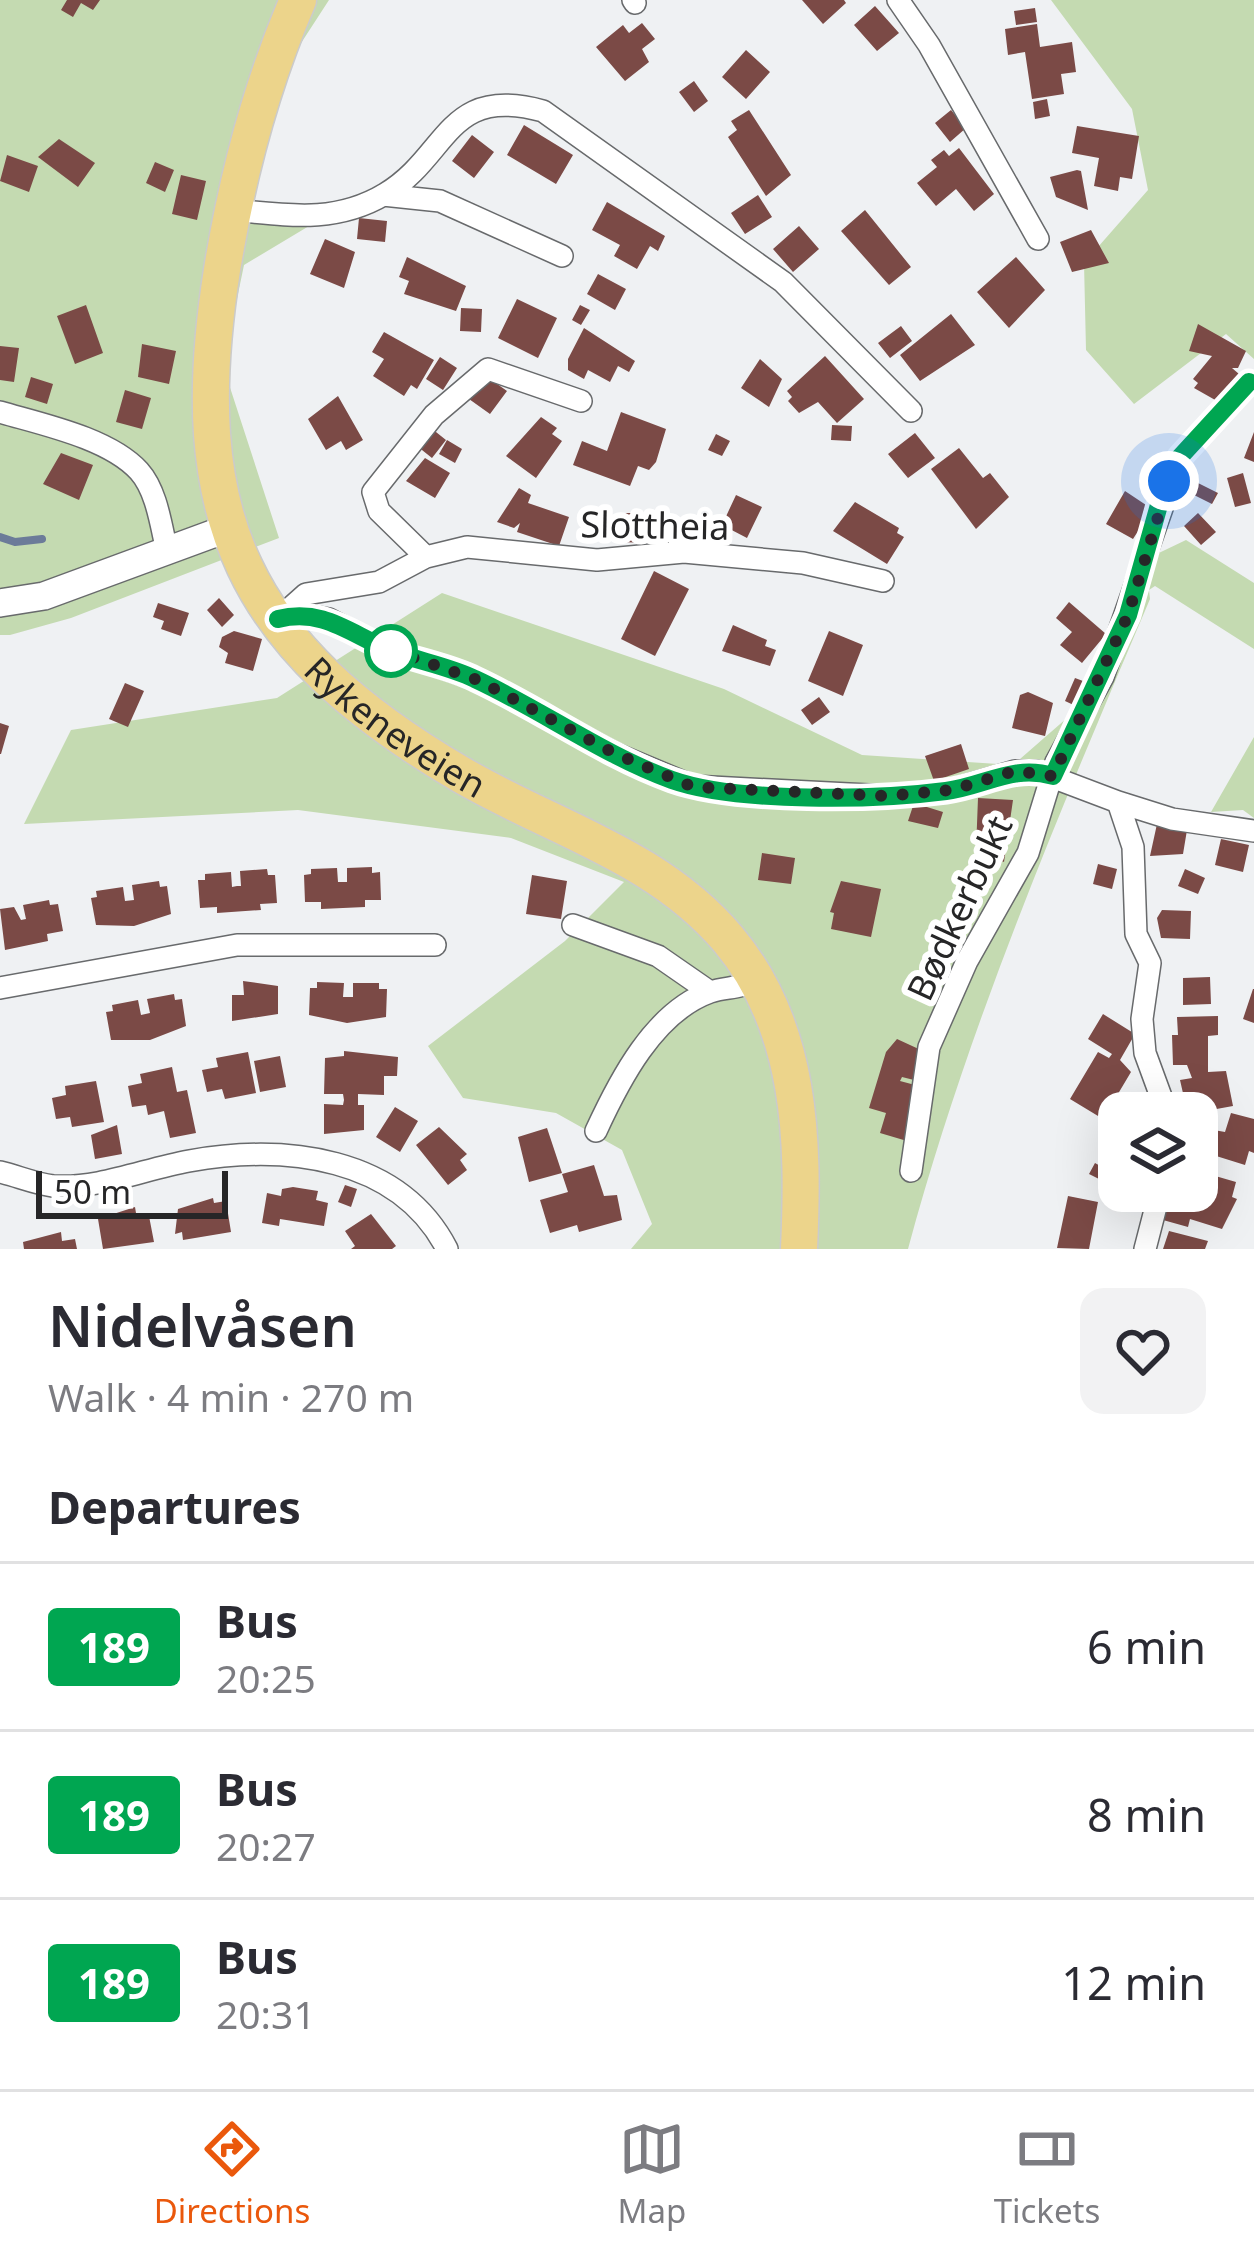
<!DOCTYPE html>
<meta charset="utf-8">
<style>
body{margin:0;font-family:"Noto Sans",sans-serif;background:#f2f2f3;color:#2b2b33;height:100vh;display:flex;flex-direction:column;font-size:45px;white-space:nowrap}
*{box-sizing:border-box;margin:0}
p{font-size:39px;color:#7c7c81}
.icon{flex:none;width:66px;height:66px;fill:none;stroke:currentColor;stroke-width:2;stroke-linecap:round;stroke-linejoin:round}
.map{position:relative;height:1249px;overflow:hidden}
.panel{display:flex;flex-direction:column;background:#fff;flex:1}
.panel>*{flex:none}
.badge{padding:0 24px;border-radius:9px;font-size:42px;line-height:78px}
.controls{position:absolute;left:1098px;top:1092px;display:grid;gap:24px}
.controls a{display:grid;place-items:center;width:120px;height:120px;border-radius:24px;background:#fff;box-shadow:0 12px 48px #0002;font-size:60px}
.scale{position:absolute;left:36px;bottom:30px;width:192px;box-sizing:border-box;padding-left:12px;border:6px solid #262627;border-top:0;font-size:33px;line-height:42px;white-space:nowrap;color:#262627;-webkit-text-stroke:9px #fff;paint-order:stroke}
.you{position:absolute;width:60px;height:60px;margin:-30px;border:9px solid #fff;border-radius:50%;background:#1a73e8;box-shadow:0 0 0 18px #1a73e833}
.map>.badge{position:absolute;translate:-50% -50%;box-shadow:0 0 0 6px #fff}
h2{padding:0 48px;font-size:45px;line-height:108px}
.round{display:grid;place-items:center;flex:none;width:126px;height:126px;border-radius:24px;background:#f2f2f3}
.head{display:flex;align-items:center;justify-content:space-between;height:204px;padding:0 48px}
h1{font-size:57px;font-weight:600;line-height:90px}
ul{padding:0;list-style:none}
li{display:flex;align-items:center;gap:36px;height:168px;padding:0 48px;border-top:3px solid #e1e1e2}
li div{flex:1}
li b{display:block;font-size:45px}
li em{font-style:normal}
li .badge{min-width:132px;font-weight:700;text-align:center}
.dock{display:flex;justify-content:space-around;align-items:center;height:168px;border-top:3px solid #e1e1e2;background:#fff;font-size:33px;color:#7c7c81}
.dock a{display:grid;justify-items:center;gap:6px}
.dock .selected{color:#ea580c}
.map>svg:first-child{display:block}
.green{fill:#c4dab1}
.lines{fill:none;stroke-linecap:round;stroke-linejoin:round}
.stream{stroke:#6c7b99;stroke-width:8}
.building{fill:#7b4a46}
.minor-casing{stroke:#686a6c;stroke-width:24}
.tertiary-casing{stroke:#686a6c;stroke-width:30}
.primary-casing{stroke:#cbcbcb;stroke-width:39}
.minor{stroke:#fff;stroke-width:21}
.tertiary{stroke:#fff;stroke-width:27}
.primary{stroke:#ecd48b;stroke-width:36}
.line-casing{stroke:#fff;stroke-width:27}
.line{stroke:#00a651;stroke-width:18}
.walk{stroke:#262627;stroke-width:12;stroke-dasharray:0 21.6}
.stop-dot{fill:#fff;stroke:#00a651;stroke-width:6}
.labels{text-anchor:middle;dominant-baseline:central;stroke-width:12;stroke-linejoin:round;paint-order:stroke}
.street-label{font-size:36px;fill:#262627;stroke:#fff}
</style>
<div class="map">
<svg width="1254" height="1249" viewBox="0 0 1254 1249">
<rect width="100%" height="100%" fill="#eff1f3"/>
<!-- green -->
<path class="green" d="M0,0H329L292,57L251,200L314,223L244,265L223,366L279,538L71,618L10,635H0Z
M1051,0H1254V359L1226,334L1134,404L1086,350L1084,263L1148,190L1132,109Z
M1186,540L1254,583V649L1155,586L1149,590L1150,599C1060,811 968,1026 908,1249H631L652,1224L622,1150L556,1113L463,1098L428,1046L565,941L624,882L511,838L298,810L24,824L71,730L277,698L442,593L724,689L862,755L1013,765L1083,704L1140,562Z
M1254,737V818L1243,810L1211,812Z"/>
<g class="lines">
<!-- stream -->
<path class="stream" d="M0,537L15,542L42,539"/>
</g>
<!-- building -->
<path class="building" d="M67,0H100L93,10L81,3L73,17L61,10Z
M802,0H844L846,3L823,24Z
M875,6L899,33L877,51L854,25Z
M1035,8L1037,22L1016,25L1014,11Z
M642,23L655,39L642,49L649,62L625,81L596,47L623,25L629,33Z
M1037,24L1040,47L1072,42L1076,72L1061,74L1064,94L1032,99L1025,52L1008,55L1005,29Z
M746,50L770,72L746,99L722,77Z
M694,81L708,101L694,112L679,92Z
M1047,99L1050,116L1035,119L1033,102Z
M749,110L791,175L766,196L728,137L737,130L731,121Z
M951,110L966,128L950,142L935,123Z
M524,125L573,155L556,184L507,155Z
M1077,126L1139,136L1132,179L1120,177L1118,191L1094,186L1099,158L1072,153Z
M472,135L494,152L474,178L452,161Z
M59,139L95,163L78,187L38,157Z
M959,148L994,194L974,211L956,189L936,206L917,183L937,167L931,160L944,150L949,156Z
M7,155L38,166L29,192L0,181Z
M155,162L174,170L165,192L146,183Z
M1077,170L1081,171L1088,210L1056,197L1050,177Z
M181,175L206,181L197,220L172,214Z
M758,195L772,217L745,234L731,213Z
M607,202L665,236L658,251L650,246L637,269L614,256L620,245L592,230Z
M865,210L911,267L889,285L841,231Z
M359,218L387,221L385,242L357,239Z
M799,226L819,249L793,272L773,249Z
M1091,230L1109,263L1072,272L1060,242Z
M325,239L355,252L344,288L310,274Z
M407,257L466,286L456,311L404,294L409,281L399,277Z
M1016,257L1045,290L1009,328L977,292Z
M598,274L626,289L615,310L587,294Z
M517,299L557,318L538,358L498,338Z
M86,305L103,353L75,364L57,316Z
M580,305L590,310L581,325L572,320Z
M461,308L482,309L481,332L460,331Z
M951,314L975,345L920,381L900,355Z
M1198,324L1246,351L1238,368H1232L1246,380L1224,405L1194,388L1198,383L1193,379L1212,356L1189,351Z
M901,326L912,341L890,358L878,343Z
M584,328L635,361L629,372L618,366L610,382L588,370L584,379L568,370V359Z
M384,332L434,360L417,389L411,385L404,396L373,376L384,359L372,352Z
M142,344L176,351L169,384L138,377Z
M0,346L19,348L14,382L0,380Z
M825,356L864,399L837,423L818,402L799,413L788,401L792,397L787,391Z
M440,357L457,368L443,390L426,379Z
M760,359L782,379L769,407L741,388Z
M486,376L507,391L490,414L469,399Z
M31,377L53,384L47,404L25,397Z
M125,390L151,398L142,429L116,422Z
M338,396L363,440L346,450L341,441L326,450L308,419Z
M621,412L666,429L656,462L649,470L638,466L630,486L573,465L582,441L607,451Z
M541,417L557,428L552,434L562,441L536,478L506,456Z
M832,425L852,426L851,441L831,440Z
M431,428L446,440L432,458L417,446Z
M1254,432V462L1244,458Z
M915,433L935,458L908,478L888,454Z
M716,434L730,441L722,456L708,450Z
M447,440L462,449L455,463L439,454Z
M959,448L983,478L990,473L1009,497L976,529L931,469Z
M61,453L93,465L79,500L43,484Z
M425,458L450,473L435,498L406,481Z
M1243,473L1251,503L1235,507L1227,478Z
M1198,483L1218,493L1212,504L1192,494Z
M519,488L531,495L528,503L569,517L559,546L517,532L520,523L514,528L497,522Z
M1125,491L1152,509L1133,539L1106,524Z
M736,495L762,507L747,538L722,525Z
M855,502L899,528L897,533L904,537L887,564L833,531Z
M617,513H653V523L663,522L662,537L652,543L617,542Z
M1198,513L1216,532L1201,545L1184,526Z
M654,571L689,589L655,656L621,639Z
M219,598L234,615L222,627L207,610Z
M1069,602L1106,634L1082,663L1060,645L1072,632L1056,618Z
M158,603L189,613L181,636L161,629L164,621L153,617Z
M733,625L767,640L765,646L776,650L770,666L722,651Z
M234,631L262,639L253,671L225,663L228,653L219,647L222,637Z
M829,631L863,645L843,696L808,681Z
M1075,678L1091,684L1080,708L1065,701Z
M125,683L144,691L128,727L109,719Z
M1028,692L1053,703L1045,736L1012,728L1020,695Z
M819,697L830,712L812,725L801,710Z
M0,723L9,726L1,754H0Z
M961,744L969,769L934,781L925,756Z
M978,798L1013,800L1004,862L976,850Z
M914,803L943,812L938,828L908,821Z
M1157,824L1187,830L1183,854L1150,856Z
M1221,839L1249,845L1243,872L1215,865Z
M762,853L795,858L791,884L758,880Z
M1098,864L1117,869L1112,889L1093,884Z
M372,867V873L380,872L381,900H365V907L321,909V902H305L304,875L311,874V869L337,868L338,882H347V868Z
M267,869L268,875H275L277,903L260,904L261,910L217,913V907L200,908L198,880H205V874L231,872L232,887L237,886H241L240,871Z
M1185,869L1205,878L1198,894L1178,886Z
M532,875L567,881L561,919L526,914Z
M159,881L160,887L167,886L171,914L134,926L96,925L91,898L97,897L96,891L123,887L125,901L134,900L132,885Z
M841,881L881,889L871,937L831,929L834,913L830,912Z
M49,900L50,905L58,904L63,931L47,934L48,941L5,950L0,909L14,907L21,920L26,919L23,905Z
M1162,910L1191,911L1190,939L1161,938L1157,918Z
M1210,977L1211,1004L1183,1005V978Z
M243,981L278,986V1014L232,1021V995H244Z
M317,982L344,983L343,997H353V983H379V989H387L386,1017L347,1023L309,1015L310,988H317Z
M1253,989H1254V1023L1243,1019Z
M174,994L175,1000L182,999L186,1026L150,1040H111L106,1012L113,1011L112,1005L138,1000L141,1015L150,1013L147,999Z
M1103,1014L1135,1034L1120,1060L1131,1072L1103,1119L1070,1099L1098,1052L1109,1058L1112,1054L1088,1039Z
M1218,1016V1035L1208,1036V1072L1226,1071L1233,1106L1211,1110L1209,1097L1185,1102L1180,1080L1192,1078L1187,1065H1173L1172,1035H1178L1177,1017Z
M897,1039L923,1051L914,1080L902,1077L900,1081L915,1085L907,1141L880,1133L886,1113L869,1108L886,1052Z
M344,1051L398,1057L397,1076H384V1095L358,1094V1105H364V1130L324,1134V1104L343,1105L344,1100L343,1094H324L325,1058L344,1056Z
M248,1052L256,1093L225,1099L222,1089L207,1092L202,1070L218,1067L216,1058Z
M280,1056L286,1087L260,1092L254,1061Z
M172,1067L177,1092L187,1090L196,1133L170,1138L164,1111L148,1115L146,1105L132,1107L128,1086L142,1083L140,1074Z
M96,1081L104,1122L72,1127L70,1117L56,1119L52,1098L66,1095L65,1086Z
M395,1107L418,1121L400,1152L376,1137Z
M1231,1113L1254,1119V1153L1249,1151L1245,1165L1197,1150V1127L1225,1132Z
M117,1125L122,1154L95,1159L91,1135Z
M439,1127L467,1154L460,1160L467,1170L448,1185L416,1145Z
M547,1128L562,1173L529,1182L518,1137Z
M1095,1163L1111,1172L1105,1182L1089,1174Z
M594,1165L604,1196L617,1195L622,1220L579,1232L577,1225L550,1233L540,1200L568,1192L562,1174Z
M1205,1173L1236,1182L1232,1197L1237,1199L1222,1229L1190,1219L1188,1227L1163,1220L1167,1204L1194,1212L1195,1207L1183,1204L1187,1191H1197Z
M345,1185L357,1189L351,1207L338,1202Z
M293,1187L318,1191L316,1200L328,1203L324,1226L280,1219L279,1226L262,1223L267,1193L281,1196L282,1189Z
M1068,1196L1098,1202L1089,1249L1057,1248Z
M213,1198L214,1203L226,1201L231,1232L183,1240L182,1232L175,1234L178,1209Z
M135,1207L137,1219L149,1216L154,1242L103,1249L98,1219Z
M371,1214L396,1246L392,1249H351L355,1246L345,1231Z
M1169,1231L1208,1241L1205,1249H1163Z
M61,1232L62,1241L75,1239L77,1249H24L23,1242Z"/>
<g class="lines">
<!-- minor casing -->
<g class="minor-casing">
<path id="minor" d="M633,0L635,3
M898,0L929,45L1038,239
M383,195L440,201L562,256
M232,210C286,215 335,224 385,194C449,156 446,84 543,111L783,282L911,411
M0,412C41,424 109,438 139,471C157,491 161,526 167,551
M426,557L379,511L373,492L434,415L488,369L581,401
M278,619L301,614L329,619L382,647L478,680L614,753L693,786L888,796L951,790L1015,771H1036L1118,802L1133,847L1136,934L1150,963L1142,1019L1145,1053L1167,1113
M278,619L306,594L379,582L426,557L467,547L597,560L684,552L803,563L883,581
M1118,802L1172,819L1254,831
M573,925L658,956L710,992
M0,988L237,945H435
M596,1131C619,1081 654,1012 710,992C728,986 739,990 755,979
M911,1171L929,1047L967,961L1028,853L1056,762L1103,677L1180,457L1249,382
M0,1172C17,1176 36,1184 53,1186C100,1189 144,1169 189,1161C285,1144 399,1156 447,1249
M1145,1249L1160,1191"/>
</g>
<!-- tertiary casing -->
<g class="tertiary-casing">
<path id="tertiary" d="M0,603L44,596L226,529"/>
</g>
<!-- primary casing -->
<g class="primary-casing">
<g id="primary">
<path id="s1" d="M298,0C261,86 237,177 222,270C183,517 242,646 460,774C552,828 657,855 728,939C802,1027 804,1141 799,1249"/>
</g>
</g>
<!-- minor -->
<use href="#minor" class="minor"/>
<!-- tertiary -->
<use href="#tertiary" class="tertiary"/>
<!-- primary -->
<use href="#primary" class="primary"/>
</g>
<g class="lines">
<!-- line casing -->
<g class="line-casing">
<path id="line" d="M278,619C323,608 349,633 389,650C417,661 449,666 475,679C542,710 603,755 672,780C737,803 877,800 946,791C985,786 1013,764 1053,776L1128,615L1159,505L1180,457L1249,382"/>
</g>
<!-- line -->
<use href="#line" class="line"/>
<!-- walk -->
<path class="walk" d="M391,651L382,647L478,680L614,753L693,787L888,796L951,790L1015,771L1053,776L1128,615L1169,481"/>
</g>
<!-- markers -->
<circle class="stop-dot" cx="391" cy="651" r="24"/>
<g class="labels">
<!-- street labels -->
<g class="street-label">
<text transform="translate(655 525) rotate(1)">Slottheia</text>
<text stroke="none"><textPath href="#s1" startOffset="807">Rykeneveien</textPath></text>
<text transform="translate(959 908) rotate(-65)">Bødkerbukt</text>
</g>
</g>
</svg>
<div class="controls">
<a><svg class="icon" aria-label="layers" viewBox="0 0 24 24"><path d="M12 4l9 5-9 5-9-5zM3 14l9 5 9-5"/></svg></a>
</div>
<div class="scale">50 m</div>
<div class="you" style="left:1169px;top:481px"></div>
</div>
<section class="panel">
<div class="head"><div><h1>Nidelvåsen</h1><p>Walk · 4 min · 270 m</p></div><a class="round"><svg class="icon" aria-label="heart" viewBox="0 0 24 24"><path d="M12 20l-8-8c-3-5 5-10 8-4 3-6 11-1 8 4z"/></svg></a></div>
<h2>Departures</h2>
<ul>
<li><span class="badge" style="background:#00a651;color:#fff">189</span><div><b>Bus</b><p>20:25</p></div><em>6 min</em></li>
<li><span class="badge" style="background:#00a651;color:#fff">189</span><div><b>Bus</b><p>20:27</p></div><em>8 min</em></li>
<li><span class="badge" style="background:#00a651;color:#fff">189</span><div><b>Bus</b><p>20:31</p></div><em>12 min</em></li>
</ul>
</section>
<nav class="dock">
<a class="selected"><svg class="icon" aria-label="directions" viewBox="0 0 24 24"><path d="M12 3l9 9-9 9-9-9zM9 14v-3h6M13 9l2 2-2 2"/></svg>Directions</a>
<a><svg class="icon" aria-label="map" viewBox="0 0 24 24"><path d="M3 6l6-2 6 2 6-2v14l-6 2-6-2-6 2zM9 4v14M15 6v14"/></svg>Map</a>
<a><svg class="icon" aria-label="tickets" viewBox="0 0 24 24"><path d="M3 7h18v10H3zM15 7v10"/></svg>Tickets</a>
</nav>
